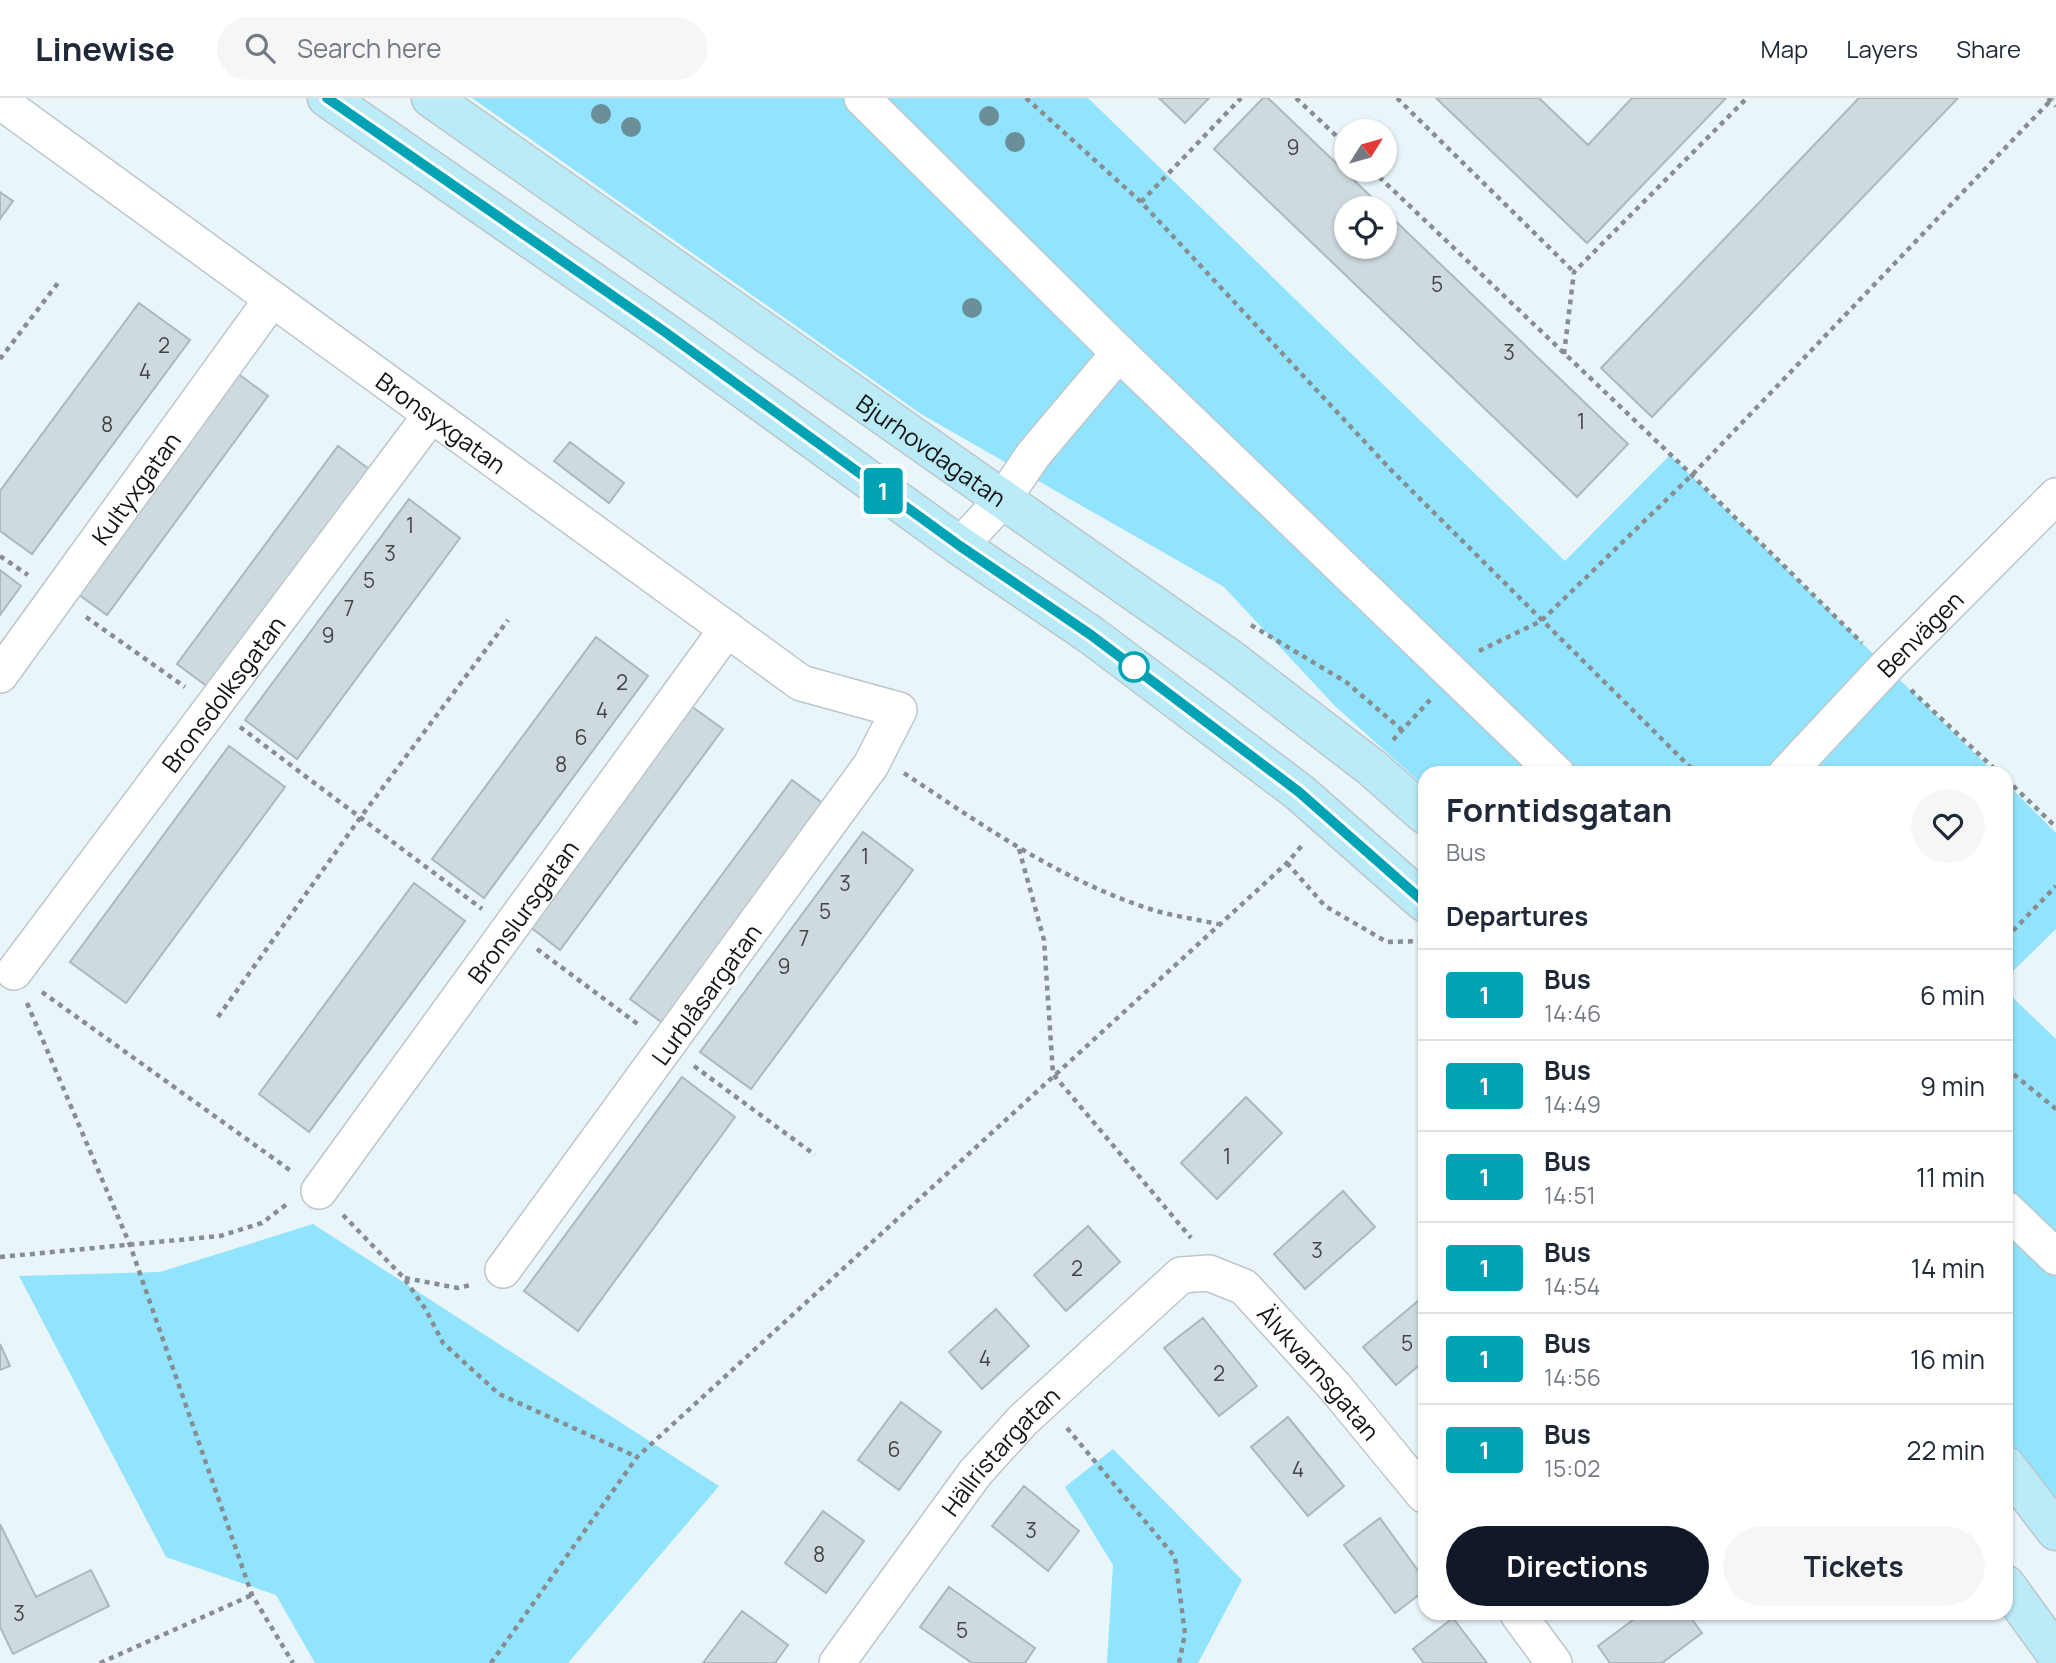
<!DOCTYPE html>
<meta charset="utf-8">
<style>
body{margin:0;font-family:Manrope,sans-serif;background:#f6f6f7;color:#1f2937;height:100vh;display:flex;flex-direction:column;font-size:26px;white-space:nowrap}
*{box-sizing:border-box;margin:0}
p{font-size:23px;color:#747a83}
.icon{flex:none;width:38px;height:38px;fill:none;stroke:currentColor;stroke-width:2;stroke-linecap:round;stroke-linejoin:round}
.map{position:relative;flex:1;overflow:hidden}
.side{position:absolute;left:1418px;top:668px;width:595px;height:854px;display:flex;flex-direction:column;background:#fff;border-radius:21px;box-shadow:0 2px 5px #0004}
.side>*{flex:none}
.badge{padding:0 14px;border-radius:5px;font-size:24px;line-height:46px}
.needle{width:46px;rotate:53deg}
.buttons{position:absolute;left:1334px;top:21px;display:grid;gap:14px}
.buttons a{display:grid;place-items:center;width:63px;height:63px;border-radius:50%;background:#fff;box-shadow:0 2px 5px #0004;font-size:35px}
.map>.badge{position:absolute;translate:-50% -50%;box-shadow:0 0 0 4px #fff}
h2{padding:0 28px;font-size:26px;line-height:63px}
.round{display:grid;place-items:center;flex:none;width:74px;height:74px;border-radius:37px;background:#f6f6f7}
.head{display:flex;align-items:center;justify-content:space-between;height:119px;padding:0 28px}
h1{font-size:33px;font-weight:700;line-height:52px}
.action{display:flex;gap:14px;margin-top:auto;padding:14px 28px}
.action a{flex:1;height:80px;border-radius:42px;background:#111827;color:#fff;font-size:28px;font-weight:700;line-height:80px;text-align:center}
.action a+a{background:#f6f6f7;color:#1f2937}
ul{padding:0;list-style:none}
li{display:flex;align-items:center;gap:21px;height:91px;padding:0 28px;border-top:2px solid #e0e1e3}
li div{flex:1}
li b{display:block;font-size:26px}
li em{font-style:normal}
li .badge{min-width:77px;font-weight:700;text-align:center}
header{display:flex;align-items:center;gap:42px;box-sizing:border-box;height:98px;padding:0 35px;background:#fff;border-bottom:2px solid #e0e1e3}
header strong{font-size:33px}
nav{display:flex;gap:38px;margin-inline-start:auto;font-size:24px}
.search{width:490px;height:63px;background:#f6f6f7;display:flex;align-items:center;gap:18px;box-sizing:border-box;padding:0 24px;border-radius:38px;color:#747a83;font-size:26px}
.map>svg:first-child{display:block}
.green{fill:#92e3fd}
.building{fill:#cedade;stroke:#adb8bc;stroke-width:2}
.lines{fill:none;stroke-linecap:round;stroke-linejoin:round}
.street-casing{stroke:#bcc7cb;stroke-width:38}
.secondary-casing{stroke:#bcc7cb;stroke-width:41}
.path{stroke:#868e91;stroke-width:4.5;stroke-dasharray:5 5;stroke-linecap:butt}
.street{stroke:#fff;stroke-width:35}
.secondary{stroke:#baebf6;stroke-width:38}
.tree{fill:#6a8f99}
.line-casing{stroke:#fff;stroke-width:16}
.line{stroke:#00a3b4;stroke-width:10}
.stop-dot{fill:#fff;stroke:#00a3b4;stroke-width:3.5}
.labels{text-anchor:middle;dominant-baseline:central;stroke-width:6;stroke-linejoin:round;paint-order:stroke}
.number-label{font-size:21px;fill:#404647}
.street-label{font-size:24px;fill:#101415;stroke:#fff}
</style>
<header>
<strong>Linewise</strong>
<div class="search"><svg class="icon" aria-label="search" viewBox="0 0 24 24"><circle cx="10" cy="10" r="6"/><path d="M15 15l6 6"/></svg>Search here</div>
<nav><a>Map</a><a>Layers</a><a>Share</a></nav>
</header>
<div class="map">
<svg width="2056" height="1565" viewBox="0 0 2056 1565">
<rect width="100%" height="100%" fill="#e9f5f9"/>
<!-- green -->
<path class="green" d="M472,0H1088L1565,463L1670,357L1995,675L1424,676V688L1335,608L1224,489L921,316Z
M2006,685L2056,735V831L2006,880Z
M2006,893L2056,941V1414L2006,1346Z
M313,1126L719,1388L568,1565H315L276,1497L166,1459L19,1178L160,1174Z
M1113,1351L1242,1482L1198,1565H1107L1113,1467L1065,1389Z"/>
<!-- building -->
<path class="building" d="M1159,0H1209L1185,25Z
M1263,0H1268L1383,110H1346V149H1384V112L1628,346L1577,399L1214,51Z
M1436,0H1539L1588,47L1632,0H1726L1587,145Z
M1859,0H1958L1652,319L1601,270Z
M0,94L13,103L0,121Z
M139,205L190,242L32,456L0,433V393Z
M233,272L268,298L107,517L71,491Z
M570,344L624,385L609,405L554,363Z
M338,348L373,374L212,592L177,566Z
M409,401L460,440L297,661L245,622Z
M0,472L21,488L0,517Z
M596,539L648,578L484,800L432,761Z
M691,608L723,631L560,852L529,828Z
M229,648L285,689L126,905L70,864Z
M792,682L825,707L664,926L630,901Z
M863,734L913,772L751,991L700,954Z
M414,785L465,823L309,1034L259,996Z
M682,979L735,1019L578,1233L524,1193Z
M1246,999L1282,1035L1217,1101L1181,1065Z
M1343,1093L1375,1129L1305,1191L1274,1156Z
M1088,1128L1120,1164L1066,1213L1034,1177Z
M1424,1198V1263L1396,1287L1363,1249Z
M996,1211L1029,1248L982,1291L949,1254Z
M1203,1220L1257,1288L1219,1318L1164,1250Z
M0,1246L10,1268L0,1272Z
M901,1304L941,1334L899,1392L858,1362Z
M1288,1319L1344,1388L1308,1418L1251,1349Z
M1024,1388L1079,1433L1048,1473L992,1428Z
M823,1413L864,1443L826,1495L785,1465Z
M1380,1420L1424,1481V1493L1395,1515L1344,1447Z
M0,1426L36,1499L91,1472L109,1508L13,1556L0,1529Z
M949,1489L1035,1550L1025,1565H972L920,1529Z
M742,1513L788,1547L775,1565H703Z
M1641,1516H1688L1702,1535L1662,1565H1610L1598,1548Z
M1453,1520L1487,1565H1424L1413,1551Z"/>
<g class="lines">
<!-- street casing -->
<g class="street-casing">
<g id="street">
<path d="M862,0L1119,255L1557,676"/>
<path id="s1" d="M0,3L801,585L899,612L871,667L503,1172"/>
<path d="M960,448L1004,400L1033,357L1119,255"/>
<path id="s2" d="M0,577L272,201"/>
<path id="s3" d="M1786,676L1886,569L2056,398"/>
<path id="s4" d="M14,874L431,317"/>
<path id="s5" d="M319,1093L727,531"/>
<path d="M2006,1111L2056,1159"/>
<path d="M1518,1516L1554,1565"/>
<path id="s6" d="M837,1565L975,1375L1023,1322L1181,1177L1209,1175L1244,1189L1335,1289L1424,1397"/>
</g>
</g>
<!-- secondary casing -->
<g class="secondary-casing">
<g id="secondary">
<path d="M327,0L665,234L960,448L1091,537L1299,694L1424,804"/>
<path id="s7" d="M431,0L1229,560L1371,669L1424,716"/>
<path d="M2006,1368L2056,1433"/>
<path d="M2006,1487L2056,1556"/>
</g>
</g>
<!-- path -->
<path class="path" d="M1026,0L1141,104L1392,373L1697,676
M1296,0L1346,47
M1397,0L1574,174
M2048,0L2056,8
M1372,72L1692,377L1862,545
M1141,104L1241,0
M1564,256L1574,174L1747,0
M0,261L58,185
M0,458L28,477
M86,519L185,589
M1251,527L1346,584L1402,632
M1479,553L1541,523L1692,377L2053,0
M1911,592L2000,676
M240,629L482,811
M1393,642L1430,602
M904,675C982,727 1060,782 1150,811C1172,818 1195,821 1218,826
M2006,681L2056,729
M1019,751L1044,842L1053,976L1191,1140
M1287,765L1325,808L1387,844L1422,843
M2006,840L2056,788
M537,851L639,927
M42,894L291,1073
M27,905L130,1147L252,1497L293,1565
M218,919L360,720L508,522
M694,968L815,1057
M2006,970L2056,1011
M343,1117L404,1180L426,1212L443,1245L499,1296L637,1359
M0,1159L220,1138L262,1125L287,1106
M405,1180L458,1190L471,1187
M1067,1330L1175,1459L1185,1536L1179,1565
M100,1565L252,1497
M491,1565L637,1359L1287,765L1304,745"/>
<!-- street -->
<use href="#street" class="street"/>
<!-- secondary -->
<use href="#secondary" class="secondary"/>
</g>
<!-- trees -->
<g class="tree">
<circle cx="601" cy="16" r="10"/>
<circle cx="989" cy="18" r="10"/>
<circle cx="631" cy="29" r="10"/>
<circle cx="1015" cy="44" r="10"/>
<circle cx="972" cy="210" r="10"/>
</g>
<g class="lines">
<!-- line casing -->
<g class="line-casing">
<path id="line" d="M327,0L665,234L960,448L1091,537L1299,694L1424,804"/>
</g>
<!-- line -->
<use href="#line" class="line"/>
</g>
<!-- markers -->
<circle class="stop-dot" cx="1134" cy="569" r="14"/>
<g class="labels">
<!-- number labels -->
<g class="number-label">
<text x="1293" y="49">9</text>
<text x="1437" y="186">5</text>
<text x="164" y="247">2</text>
<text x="1509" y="254">3</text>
<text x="145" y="273">4</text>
<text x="1581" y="323">1</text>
<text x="107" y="326">8</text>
<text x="410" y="427">1</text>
<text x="390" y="455">3</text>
<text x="369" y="482">5</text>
<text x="349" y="510">7</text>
<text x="328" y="537">9</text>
<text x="622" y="584">2</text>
<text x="602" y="612">4</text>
<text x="581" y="639">6</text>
<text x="561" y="666">8</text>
<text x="865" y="758">1</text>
<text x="845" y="785">3</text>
<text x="825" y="813">5</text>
<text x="804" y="840">7</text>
<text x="784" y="868">9</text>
<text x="1227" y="1058">1</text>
<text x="1317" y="1152">3</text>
<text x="1077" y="1170">2</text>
<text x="1407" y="1245">5</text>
<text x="985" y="1260">4</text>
<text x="1219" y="1275">2</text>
<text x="894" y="1351">6</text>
<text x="1298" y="1371">4</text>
<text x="1031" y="1432">3</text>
<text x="819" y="1456">8</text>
<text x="19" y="1515">3</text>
<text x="962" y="1532">5</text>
</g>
<!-- street labels -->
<g class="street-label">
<text stroke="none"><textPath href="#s1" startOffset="546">Bronsyxgatan</textPath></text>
<text stroke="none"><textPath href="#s7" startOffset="612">Bjurhovdagatan</textPath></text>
<text stroke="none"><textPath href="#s2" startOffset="231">Kultyxgatan</textPath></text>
<text stroke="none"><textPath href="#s3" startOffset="194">Benvägen</textPath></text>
<text stroke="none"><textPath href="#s4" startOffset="348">Bronsdolksgatan</textPath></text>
<text stroke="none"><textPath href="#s5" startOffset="346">Bronslursgatan</textPath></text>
<text transform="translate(706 896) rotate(-54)">Lurblåsargatan</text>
<text stroke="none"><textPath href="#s6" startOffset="700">Älvkvarnsgatan</textPath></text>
<text stroke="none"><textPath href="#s6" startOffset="268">Hällristargatan</textPath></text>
</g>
</g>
</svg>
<div class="buttons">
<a><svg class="needle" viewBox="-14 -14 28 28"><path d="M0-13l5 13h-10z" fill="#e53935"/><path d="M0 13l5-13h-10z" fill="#747a83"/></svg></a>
<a><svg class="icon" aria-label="locate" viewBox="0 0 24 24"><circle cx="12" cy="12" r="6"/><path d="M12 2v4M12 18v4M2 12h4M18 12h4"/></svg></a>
</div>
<b class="badge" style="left:883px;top:393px;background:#00a3b4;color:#fff">1</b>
<section class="side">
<div class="head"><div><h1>Forntidsgatan</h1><p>Bus</p></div><a class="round"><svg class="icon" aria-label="heart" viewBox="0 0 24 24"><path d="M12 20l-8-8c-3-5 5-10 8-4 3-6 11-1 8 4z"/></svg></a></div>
<h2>Departures</h2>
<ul>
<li><span class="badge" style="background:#00a3b4;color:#fff">1</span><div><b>Bus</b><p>14:46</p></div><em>6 min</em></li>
<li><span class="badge" style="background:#00a3b4;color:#fff">1</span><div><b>Bus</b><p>14:49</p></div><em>9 min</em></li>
<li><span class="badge" style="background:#00a3b4;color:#fff">1</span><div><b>Bus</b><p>14:51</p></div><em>11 min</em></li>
<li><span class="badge" style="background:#00a3b4;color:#fff">1</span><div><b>Bus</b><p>14:54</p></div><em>14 min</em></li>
<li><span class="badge" style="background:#00a3b4;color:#fff">1</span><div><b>Bus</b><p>14:56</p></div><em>16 min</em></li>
<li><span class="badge" style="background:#00a3b4;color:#fff">1</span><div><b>Bus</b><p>15:02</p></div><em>22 min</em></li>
</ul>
<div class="action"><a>Directions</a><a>Tickets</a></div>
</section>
</div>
